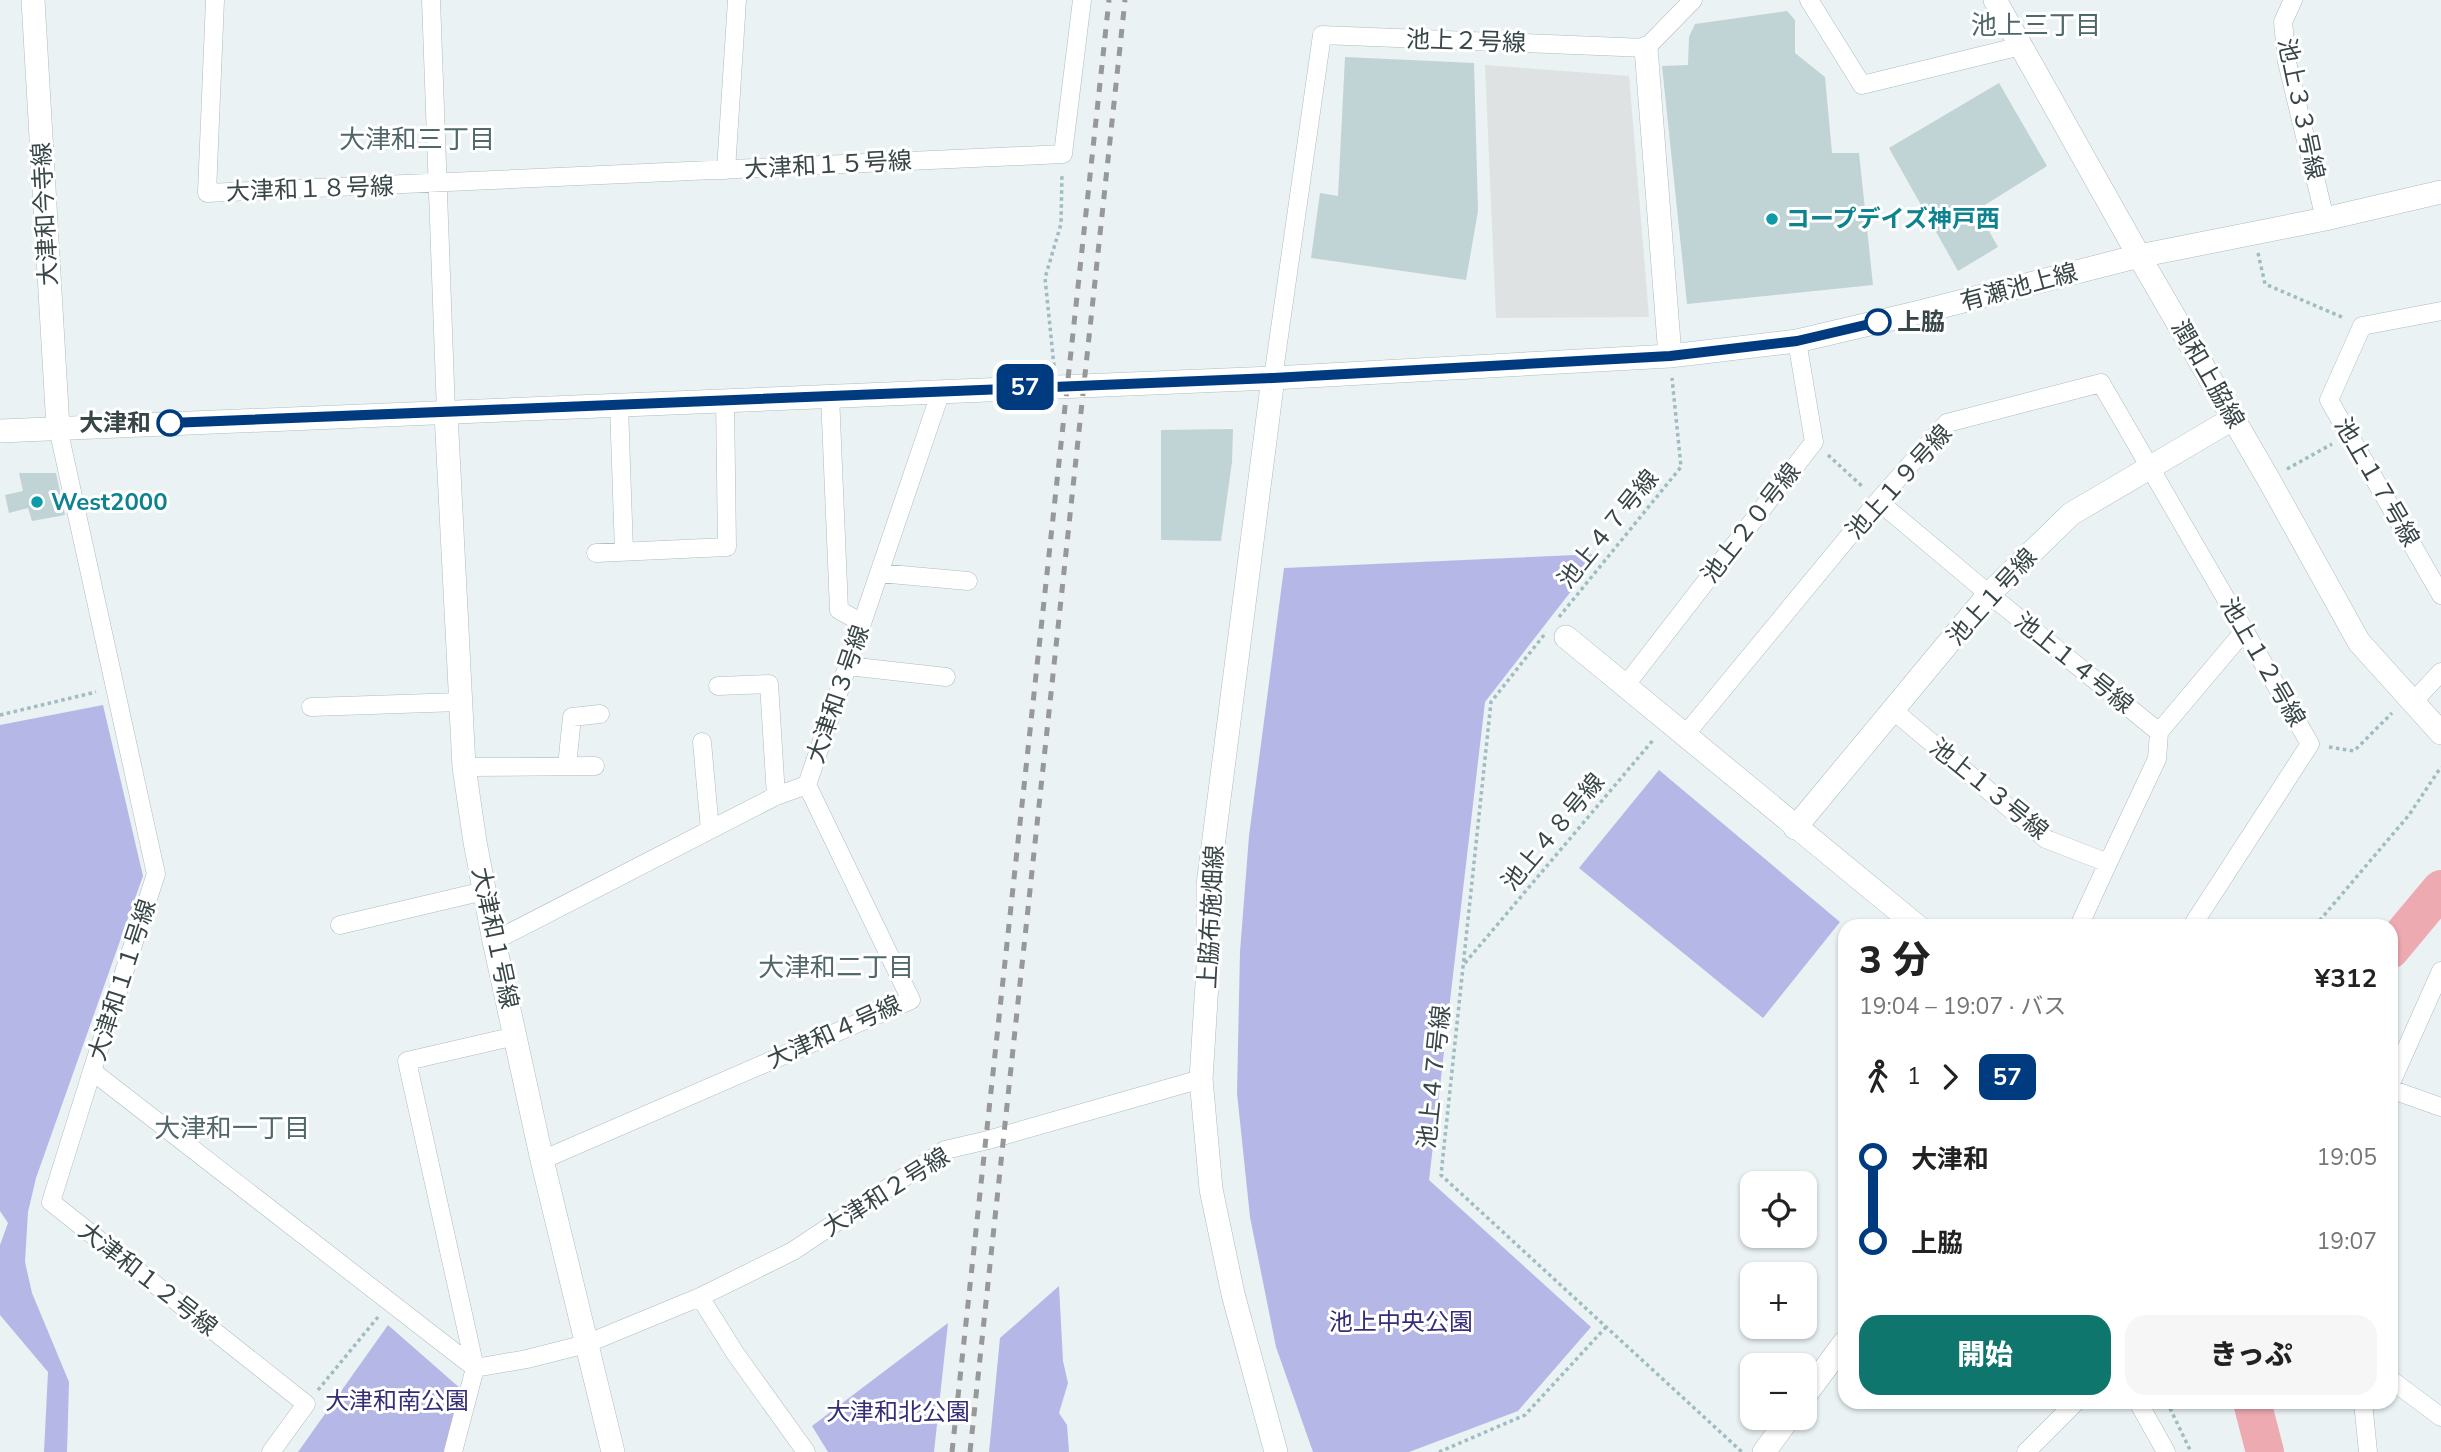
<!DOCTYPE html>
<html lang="ja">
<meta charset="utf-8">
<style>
body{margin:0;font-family:"Nunito Sans","Noto Sans JP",sans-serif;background:#f6f6f6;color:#222;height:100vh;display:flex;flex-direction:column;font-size:26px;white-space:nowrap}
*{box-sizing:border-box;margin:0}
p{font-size:23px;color:#767676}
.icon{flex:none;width:38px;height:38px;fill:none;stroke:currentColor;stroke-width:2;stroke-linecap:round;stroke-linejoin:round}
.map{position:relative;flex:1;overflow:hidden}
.sheet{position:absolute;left:1838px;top:919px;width:560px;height:490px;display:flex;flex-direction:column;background:#fff;border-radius:21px;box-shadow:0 2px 5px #0004}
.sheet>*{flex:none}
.badge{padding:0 14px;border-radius:10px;font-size:24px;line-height:46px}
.controls{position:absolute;left:1740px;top:1171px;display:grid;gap:14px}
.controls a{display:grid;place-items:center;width:77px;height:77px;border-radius:14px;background:#fff;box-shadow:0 2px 5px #0004;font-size:35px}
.map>.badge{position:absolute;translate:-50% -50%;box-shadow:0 0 0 4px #fff}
.legs{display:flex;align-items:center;gap:10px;height:77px;padding:0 21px;font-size:23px}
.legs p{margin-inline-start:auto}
.summary{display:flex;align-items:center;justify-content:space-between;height:119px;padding:0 21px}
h1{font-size:38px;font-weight:800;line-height:52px}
.button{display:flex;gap:14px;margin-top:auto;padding:14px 21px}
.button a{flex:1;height:80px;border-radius:21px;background:#0f766e;color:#fff;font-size:28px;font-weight:800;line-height:80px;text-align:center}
.button a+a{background:#f6f6f6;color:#222}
ul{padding:0 21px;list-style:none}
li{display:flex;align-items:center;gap:24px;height:84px;font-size:26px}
li i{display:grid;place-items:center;width:10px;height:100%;margin:0 9px;background:currentColor}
li i::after{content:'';width:18px;height:18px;margin:-9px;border:5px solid;border-radius:50%;background:#fff}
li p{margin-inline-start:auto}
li:first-child i{background:linear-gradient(#0000 50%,currentColor 0)}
li:last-child i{background:linear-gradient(currentColor 50%,#0000 0)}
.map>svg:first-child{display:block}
.green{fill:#b5b8e6}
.parking{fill:#dee2e3}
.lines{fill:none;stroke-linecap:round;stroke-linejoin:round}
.river{stroke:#edaab1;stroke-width:38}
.building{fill:#c0d3d5}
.minor-casing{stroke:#adbcbf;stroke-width:19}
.tertiary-casing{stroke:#adbcbf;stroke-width:24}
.path{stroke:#9fbcc0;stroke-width:3.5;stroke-dasharray:3.5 3.5;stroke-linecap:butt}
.minor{stroke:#fff;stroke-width:18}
.tertiary{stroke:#fff;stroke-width:23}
.rail{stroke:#989898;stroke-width:5;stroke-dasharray:9 9;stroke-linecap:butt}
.line-1-casing{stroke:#fff;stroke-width:16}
.line-1{stroke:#003b80;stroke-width:10}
.culture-dot{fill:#0f9aa8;stroke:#fff;stroke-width:2.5}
.stop-1-dot{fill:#fff;stroke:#003b80;stroke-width:3.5}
.labels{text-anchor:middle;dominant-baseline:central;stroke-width:6;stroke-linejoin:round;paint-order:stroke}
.street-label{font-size:24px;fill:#384648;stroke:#fff}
.culture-label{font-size:24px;font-weight:bold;fill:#0d838f;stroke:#fff;text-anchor:start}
.stop-label{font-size:24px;font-weight:bold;fill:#384648;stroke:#fff;text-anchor:start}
.park-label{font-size:24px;fill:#352e77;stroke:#fff}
.neighbourhood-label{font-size:26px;fill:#50686a;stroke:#fff}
</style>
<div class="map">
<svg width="2441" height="1452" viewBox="0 0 2441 1452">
<rect width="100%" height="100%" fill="#eaf2f4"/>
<!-- green -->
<path class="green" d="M1600,554L1485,702L1429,1180L1591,1327L1518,1411L1409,1452H1313L1276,1347L1250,1217L1237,1093L1240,952L1249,836L1284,568Z
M103,705L143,876L36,1178L28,1212L25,1262L32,1293L69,1382L67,1452H44L48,1372L0,1315V1245L8,1223L0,1211V725Z
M1659,770L1840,922L1763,1018L1579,868Z
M1059,1286L1063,1361L1068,1383L1059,1413L1067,1425L1069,1452H989L1000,1338Z
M948,1323L934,1452H828L812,1426Z
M388,1325L461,1389L444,1452H298Z"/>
<!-- parking -->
<path class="parking" d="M1485,65L1629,76L1649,317L1496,318Z"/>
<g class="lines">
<!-- river -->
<path class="river" d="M2390,950L2441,889
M2252,1402L2265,1452"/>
</g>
<!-- building -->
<path class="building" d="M1787,11L1795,20V53L1825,77L1832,153H1859L1873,285L1687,304L1662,66L1688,65L1689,37L1695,24Z
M1345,57L1474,63L1478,211L1466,280L1311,258L1320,193L1338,196Z
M1999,83L2047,166L1977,210L1998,247L1958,271L1889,148Z
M1233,429L1232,462L1221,541L1161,540V430Z
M19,473H56L65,515L32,521L28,508L9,513L5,495L23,491Z"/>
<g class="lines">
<!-- minor casing -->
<g class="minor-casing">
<path id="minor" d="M215,0L207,193L1063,154L1082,0
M431,0L446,413
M1809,0L1862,85L2021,46
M2293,0L2283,22L2287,62L2325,219
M726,170L737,0
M2441,311L2362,326L2329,400L2441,595
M1273,378L1322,35L1646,48L1693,0
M830,395L839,610L862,623
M619,405L624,552
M58,428L156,874L92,1071L475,1368L527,1359L586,1344L700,1297L793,1251L945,1150L988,1140L1201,1079
M1878,501L1989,594L2159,732
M596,553L727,547L725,400
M879,573L968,581
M848,666L946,677
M718,686L769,684L776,796
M1625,686L1814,442L1797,341
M2412,703L2441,672
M311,707L460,702
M1894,711L2046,839L2108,863L2157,759L2159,732L2245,630
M1685,735L1878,501L1947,423L2101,383L2310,744L2192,926
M702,742L710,830
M567,766L572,717L600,714
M464,767L595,766
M340,925L484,891
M2079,926L2108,863
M494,941L776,796L807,785L941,391
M92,1071L51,1202L306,1404L271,1452
M2390,1085L2441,971
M2390,1089L2441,1107
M542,1160L911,1000L807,785
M700,1297L735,1353L806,1452
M2390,1379L2441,1417
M2138,1402L2166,1452
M2363,1402L2368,1452
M453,1452L475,1368L407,1061L515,1036
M2026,1452L2076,1402"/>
</g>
<!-- tertiary casing -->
<g class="tertiary-casing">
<path id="tertiary" d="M33,0L58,428
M1995,0L2139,256L2269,480L2359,642L2441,733
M1646,48L1670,356
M1273,378L1208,885V968L1201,1079L1211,1189L1233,1294L1276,1452
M446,413L464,767L475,842L494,941L542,1160L613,1452
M0,431L1273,378L1670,356L1797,341L1916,313L2139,256L2325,219L2441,192
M1566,637L1917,926
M1795,828L1989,594L2071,514L2234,418
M1804,1397L1844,1343
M1764,1452L1789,1418"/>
</g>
<!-- path -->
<path class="path" d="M2258,253L2265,284L2344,318
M1054,366L1045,278L1061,224L1062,173
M1828,455L1864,488
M2287,469L2332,444
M1559,617L1681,467L1672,378
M1544,635L1491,702L1441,1175L1742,1452
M0,715L96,692
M2329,747L2354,751L2392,713
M2315,926L2409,815L2441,767
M1465,963L1654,739
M318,1390L378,1317
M2167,1402L2191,1452
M1439,1452L1525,1415L1606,1327"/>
<!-- minor -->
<use href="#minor" class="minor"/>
<!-- tertiary -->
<use href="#tertiary" class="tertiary"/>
<!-- rail -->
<path class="rail" d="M952,1452L1109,0
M970,1452L1125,0"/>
</g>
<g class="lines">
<!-- line-1 casing -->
<g class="line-1-casing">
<path id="line-1" d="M170,423L1273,378L1670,356L1797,341L1878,322"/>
</g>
<!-- line-1 -->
<use href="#line-1" class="line-1"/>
</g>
<!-- markers -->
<g class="culture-dot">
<circle cx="1772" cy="219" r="7"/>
<circle cx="37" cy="502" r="7"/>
</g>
<g class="stop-1-dot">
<circle cx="1878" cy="322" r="12"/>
<circle cx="170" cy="423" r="12"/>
</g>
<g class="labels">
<!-- street labels -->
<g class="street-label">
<text transform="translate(1466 41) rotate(2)">池上２号線</text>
<text transform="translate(2301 109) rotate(78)">池上３３号線</text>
<text transform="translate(828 165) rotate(-3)">大津和１５号線</text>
<text transform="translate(310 189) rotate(-2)">大津和１８号線</text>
<text transform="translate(45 214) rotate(-93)">大津和今寺線</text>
<text transform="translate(2019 287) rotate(-15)">有瀬池上線</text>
<text transform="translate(2208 374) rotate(60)">潤和上脇線</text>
<text transform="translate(1899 482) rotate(-48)">池上１９号線</text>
<text transform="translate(2377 482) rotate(60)">池上１７号線</text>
<text transform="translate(1751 523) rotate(-52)">池上２０号線</text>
<text transform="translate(1608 529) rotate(-51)">池上４７号線</text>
<text transform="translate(1992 597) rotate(-48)">池上１号線</text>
<text transform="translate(2263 662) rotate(60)">池上１２号線</text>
<text transform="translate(2074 663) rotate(39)">池上１４号線</text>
<text transform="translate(838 694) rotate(-71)">大津和３号線</text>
<text transform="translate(1989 789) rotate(39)">池上１３号線</text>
<text transform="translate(1553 832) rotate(-50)">池上４８号線</text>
<text transform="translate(1211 917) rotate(-87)">上脇布施畑線</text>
<text transform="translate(495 938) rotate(78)">大津和１号線</text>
<text transform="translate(122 980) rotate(-72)">大津和１１号線</text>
<text transform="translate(834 1032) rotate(-24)">大津和４号線</text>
<text transform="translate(1434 1077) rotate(-84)">池上４７号線</text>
<text transform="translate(886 1192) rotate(-32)">大津和２号線</text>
<text transform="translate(148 1279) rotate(38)">大津和１２号線</text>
</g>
<!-- culture labels -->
<g class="culture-label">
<text x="1786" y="219">コープデイズ神戸西</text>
<text x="51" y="502">West2000</text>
</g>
<!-- stop labels -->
<g class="stop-label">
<text x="1897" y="322">上脇</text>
<text x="151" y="423" text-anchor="end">大津和</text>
</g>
<!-- park labels -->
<g class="park-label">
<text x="1401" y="1322">池上中央公園</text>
<text x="397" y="1401">大津和南公園</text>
<text x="898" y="1412">大津和北公園</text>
</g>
<!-- neighbourhood labels -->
<g class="neighbourhood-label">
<text x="2036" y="25">池上三丁目</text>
<text x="417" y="139">大津和三丁目</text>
<text x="836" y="967">大津和二丁目</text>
<text x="232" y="1128">大津和一丁目</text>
</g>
</g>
</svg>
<div class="controls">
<a><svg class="icon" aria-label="locate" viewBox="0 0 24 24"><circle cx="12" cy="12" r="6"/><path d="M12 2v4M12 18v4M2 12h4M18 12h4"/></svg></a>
<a>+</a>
<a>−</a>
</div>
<b class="badge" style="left:1025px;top:387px;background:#003b80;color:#fff">57</b>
<section class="sheet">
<div class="summary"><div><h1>3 分</h1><p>19:04 – 19:07 · バス</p></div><b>¥312</b></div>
<div class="legs"><svg class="icon" aria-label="walk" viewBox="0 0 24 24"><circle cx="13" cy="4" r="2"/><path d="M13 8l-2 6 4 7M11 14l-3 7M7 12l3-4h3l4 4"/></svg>1<svg class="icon" aria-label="forward" viewBox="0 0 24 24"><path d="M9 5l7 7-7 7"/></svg><b class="badge" style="background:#003b80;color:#fff">57</b></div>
<ul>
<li><i style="color:#003b80"></i><b>大津和</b><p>19:05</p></li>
<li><i style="color:#003b80"></i><b>上脇</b><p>19:07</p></li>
</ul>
<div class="button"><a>開始</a><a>きっぷ</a></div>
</section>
</div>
